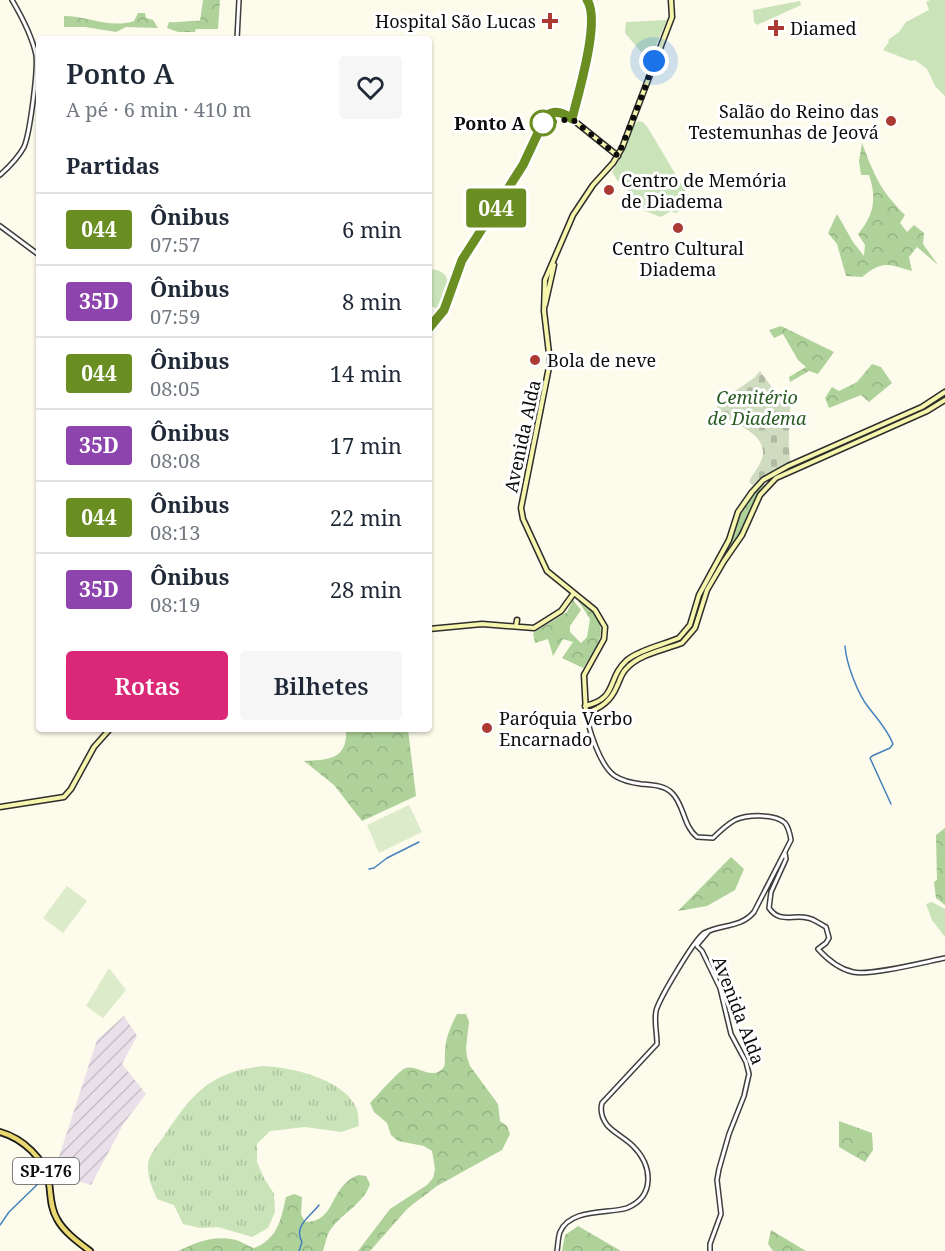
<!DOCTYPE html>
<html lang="pt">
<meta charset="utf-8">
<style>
body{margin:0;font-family:"Noto Serif",serif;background:#f6f6f7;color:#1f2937;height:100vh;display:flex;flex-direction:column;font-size:22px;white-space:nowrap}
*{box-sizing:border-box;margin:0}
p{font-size:20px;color:#747a83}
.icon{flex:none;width:33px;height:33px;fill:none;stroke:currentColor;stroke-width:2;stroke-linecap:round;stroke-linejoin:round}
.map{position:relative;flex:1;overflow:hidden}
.sheet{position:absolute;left:36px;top:36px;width:396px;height:696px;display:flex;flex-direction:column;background:#fff;border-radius:6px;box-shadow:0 2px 4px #0004}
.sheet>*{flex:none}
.badge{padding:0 12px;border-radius:4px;font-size:21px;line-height:39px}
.you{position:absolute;width:30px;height:30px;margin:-15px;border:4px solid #fff;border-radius:50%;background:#1a73e8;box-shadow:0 0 0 9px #1a73e833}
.map>.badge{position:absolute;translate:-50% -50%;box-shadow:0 0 0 3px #fff}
h2{padding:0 30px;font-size:22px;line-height:54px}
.round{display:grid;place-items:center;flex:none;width:63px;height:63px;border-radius:6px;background:#f6f6f7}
.headline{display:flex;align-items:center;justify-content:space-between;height:102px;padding:0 30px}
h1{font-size:28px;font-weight:600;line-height:45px}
.cta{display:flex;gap:12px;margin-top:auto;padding:12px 30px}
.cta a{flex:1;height:69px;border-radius:6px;background:#db2777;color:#fff;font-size:24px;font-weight:600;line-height:69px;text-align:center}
.cta a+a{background:#f6f6f7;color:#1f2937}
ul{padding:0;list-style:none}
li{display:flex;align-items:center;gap:18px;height:72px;padding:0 30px;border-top:2px solid #e0e1e3}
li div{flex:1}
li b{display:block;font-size:22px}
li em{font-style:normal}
li .badge{min-width:66px;font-weight:700;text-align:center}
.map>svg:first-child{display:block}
.industrial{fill:url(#industrial-furrows)}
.grass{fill:url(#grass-tufts)}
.forest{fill:url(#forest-crowns)}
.cemetery{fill:url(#cemetery-stones)}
.park{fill:#cae3b9}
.pitch{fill:#dcebca}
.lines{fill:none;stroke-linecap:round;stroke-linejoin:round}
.stream{stroke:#4581bd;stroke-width:1.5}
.tertiary-casing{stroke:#3e3e3e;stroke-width:6}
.secondary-casing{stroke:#2d2d2d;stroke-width:7}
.primary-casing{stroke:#1c1c1c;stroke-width:8}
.tertiary{stroke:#fff;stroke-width:3}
.secondary{stroke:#f6f5ad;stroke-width:4}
.primary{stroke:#e9d86f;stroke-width:4.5}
.line-casing{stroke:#fff;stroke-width:14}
.line{stroke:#6b8e23;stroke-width:9}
.walk{stroke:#0b0b0b;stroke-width:6;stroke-dasharray:0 10.8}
.poi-dot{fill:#ab3a33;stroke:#fff;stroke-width:2}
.stop-dot{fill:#fff;stroke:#6b8e23;stroke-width:3}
.labels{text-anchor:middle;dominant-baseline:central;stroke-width:6;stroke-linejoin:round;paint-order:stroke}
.shield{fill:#fff;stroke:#545454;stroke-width:1.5}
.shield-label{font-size:16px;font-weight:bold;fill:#0b0b0b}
.poi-label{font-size:18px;fill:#0b0b0b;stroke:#fff;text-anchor:start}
.stop-label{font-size:18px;font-weight:bold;fill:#0b0b0b;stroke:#fff;text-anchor:end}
.park-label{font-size:18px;font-style:italic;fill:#295b23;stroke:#fff}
.street-label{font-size:18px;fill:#0b0b0b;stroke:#fff}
</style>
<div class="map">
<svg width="945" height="1251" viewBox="0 0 945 1251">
<defs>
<pattern id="industrial-furrows" width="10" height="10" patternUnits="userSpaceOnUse" patternTransform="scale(1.5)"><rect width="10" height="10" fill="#e9e0e9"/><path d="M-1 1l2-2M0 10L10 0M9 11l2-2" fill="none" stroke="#c6bfc6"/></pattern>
<pattern id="grass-tufts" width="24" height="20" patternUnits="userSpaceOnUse" patternTransform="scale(1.5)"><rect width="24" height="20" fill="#cae3b9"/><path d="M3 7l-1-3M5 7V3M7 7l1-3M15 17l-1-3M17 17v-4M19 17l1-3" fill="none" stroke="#acc19e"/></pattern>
<pattern id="forest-crowns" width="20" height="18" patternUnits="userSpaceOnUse" patternTransform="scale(1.5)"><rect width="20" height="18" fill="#aed29a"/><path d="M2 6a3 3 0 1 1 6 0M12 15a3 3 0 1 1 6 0" fill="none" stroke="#94b383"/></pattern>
<pattern id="cemetery-stones" width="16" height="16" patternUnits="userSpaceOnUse" patternTransform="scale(1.5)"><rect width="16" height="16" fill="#d0dcbf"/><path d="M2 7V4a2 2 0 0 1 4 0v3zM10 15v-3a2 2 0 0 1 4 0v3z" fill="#b1bba3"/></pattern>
</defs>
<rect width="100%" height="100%" fill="#fdfbeb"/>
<!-- industrial -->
<path class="industrial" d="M124,1016L137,1036L122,1064L146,1094L124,1123L91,1185L68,1178L55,1180L54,1172L97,1040Z"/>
<!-- grass -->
<path class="grass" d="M263,1066C291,1067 343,1079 356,1107C359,1112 358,1121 359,1126L341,1132L305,1127L270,1131L257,1144V1162L264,1178L274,1194L275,1212L268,1228L252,1237L218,1227L200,1228L183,1224L174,1205L157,1199C153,1189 148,1179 148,1168C147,1156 158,1145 164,1136C192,1094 209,1072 263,1066Z"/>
<!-- forest -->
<path class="forest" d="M203,0H220L218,29H196L195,32H178L167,28L169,22C180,23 189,20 200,21Z
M138,13H145L146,18L153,20L158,28L126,27L116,32L85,27H64V16C89,16 110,29 134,21Z
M862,143C874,175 880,190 905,215L900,223L907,232L914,225L924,233L923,244L938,265L917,247L909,257L912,271C887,264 883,260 862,277L846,276L837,244L828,233L837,214L853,242L864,256L865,245L858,234C874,215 877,198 869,175H861L859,161Z
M781,326L834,352L818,374L809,371L790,382L789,377L806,367L798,360L783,334L774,338L769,330Z
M872,364L881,367L892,383L869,402L861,395L829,408L825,398L832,387L839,391L857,382Z
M762,483L766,486C749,504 748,529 731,546L729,545L738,515Z
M577,599H579C611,626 604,635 583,668L562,658L573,642L563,639L553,656L548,639L535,643L533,633L567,612L573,600L581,610L570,626V632L581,643L587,637L590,619Z
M346,729H408L416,796L362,821L334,785L304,761C328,760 348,760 346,729Z
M945,828V905L936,898L934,882L937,880L936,835Z
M731,857L744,869L735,890L707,906L678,911Z
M457,1014H466L469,1022L466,1048L467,1057L470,1066L498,1104L500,1121L507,1126L510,1134L502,1150L437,1186L408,1208L370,1251H358L390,1209L427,1185L433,1178L435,1169L432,1151L424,1146L398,1141L391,1135L387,1123L374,1112L370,1103C376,1097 400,1069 406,1068C417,1065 430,1079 441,1070C447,1066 444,1059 445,1053C445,1039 451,1025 457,1014Z
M839,1121L872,1133L873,1150L865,1162L839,1147Z
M358,1175L366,1176L370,1184C363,1205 340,1214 329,1232C326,1238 325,1245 323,1251H178C198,1242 213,1235 236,1240C242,1242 248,1246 254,1248C278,1239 281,1219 286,1197L294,1194L302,1197L301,1214L305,1222C337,1222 328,1187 358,1175Z
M578,1226L621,1251H562L565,1235Z
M771,1230L806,1251H773L768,1244Z"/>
<!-- cemetery -->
<path class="cemetery" d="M760,371L779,397L787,393C793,409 789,421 789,437C788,446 790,454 790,462L774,470L753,485L749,482C752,474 758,469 761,461C772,435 734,424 718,413L717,407L719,402L754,378Z"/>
<!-- park -->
<path class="park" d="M930,0H945V96L935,86L927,69L915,60L911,61L883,50L889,42L888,40L899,32L906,22L929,10L926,2Z
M800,1L801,5L757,25L754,22L753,10Z
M667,20L650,59H647L625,33L626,22Z
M638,121L643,122L648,128L692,202L676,213L671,211L661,217L645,211L637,200L617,180L612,172L625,148L634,126Z
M429,270C453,267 453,295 440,308H435L429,305Z
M932,902L945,909V937L932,920L926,904Z"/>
<!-- pitch -->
<path class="pitch" d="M409,805L422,832L379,853L367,825Z
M67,886L87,901L63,933L43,918Z
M109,968L126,990L103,1018L86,1006Z"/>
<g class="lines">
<!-- stream -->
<path class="stream" d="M845,646C846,663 858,695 869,708C878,720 887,729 893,744L890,748L872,756L870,758L891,804
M369,869L374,868L387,858L419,842
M0,1225L9,1212L43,1179
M299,1251L302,1242C293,1226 310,1217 319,1205"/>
<!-- tertiary casing -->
<g class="tertiary-casing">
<path id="tertiary" d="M237,39L239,0
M0,175C9,167 18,158 24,147C30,133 38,70 36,55C32,36 22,17 12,0
M0,226L39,255
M785,853L786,859L771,892L769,908C780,924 793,914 808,918C814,919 820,924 826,927L829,938L826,943L818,949C827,959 839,969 853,972C870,976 925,962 945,958
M697,941V946L702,951L720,988L731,1034L746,1062L749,1074L744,1096L729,1134L719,1169L717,1180L721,1214L710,1244V1251
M697,945L708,932
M557,1251C558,1245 558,1237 560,1232C570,1208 608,1214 627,1208C656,1196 652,1165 633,1146C625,1138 614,1133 607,1125C602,1118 600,1110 602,1103L657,1044C657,1033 654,1022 656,1011C659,999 694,940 704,933C721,924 741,928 754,912L791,840C790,834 789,828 785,823C775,813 746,815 735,820C726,825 719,832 713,838L697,837C683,826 684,804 672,793C664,785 652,785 641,784C633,783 623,781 615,776C600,766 589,730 586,713"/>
</g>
<!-- secondary casing -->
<g class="secondary-casing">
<path id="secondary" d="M587,0C601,20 578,94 572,119L618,156
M671,0L672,17L622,148L613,163L593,185L573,215L545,280L544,311L550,362L521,508L523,519L547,571L595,610L605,627L604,639L584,675L586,713C601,708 611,701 617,686C620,680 621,674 626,669C639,654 664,650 682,643L695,628L707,590L724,561L742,535L760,495L776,478L927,411L945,400
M545,305L554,265
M516,626L517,620
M429,629L482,624L534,628L561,611L574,593
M585,706C619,698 606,679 627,660C641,649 663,645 679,638L690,625L699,595L729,540L738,512L752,492L763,480L788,466L922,407L945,392
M0,807L64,797L71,789L94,747L110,729"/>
</g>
<!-- primary casing -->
<g class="primary-casing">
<path id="primary" d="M0,1132C22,1138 46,1159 49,1183C51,1195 50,1207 57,1219C64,1232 78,1242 90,1251"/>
</g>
<!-- tertiary -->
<use href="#tertiary" class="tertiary"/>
<!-- secondary -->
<use href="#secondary" class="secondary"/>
<!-- primary -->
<use href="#primary" class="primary"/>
</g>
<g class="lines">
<!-- line casing -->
<g class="line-casing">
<path id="line" d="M429,328L444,310L462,260L523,165L546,116C555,109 564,113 572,119C578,94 601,20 587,0"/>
</g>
<!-- line -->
<use href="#line" class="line"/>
<!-- walk -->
<path class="walk" d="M543,123L572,119L618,156L644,91L654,61"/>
</g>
<!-- markers -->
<g class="poi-dot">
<path d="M547 12h6v6h6v6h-6v6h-6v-6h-6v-6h6z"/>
<path d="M773 19h6v6h6v6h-6v6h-6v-6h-6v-6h6z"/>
<circle cx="891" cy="121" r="6"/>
<circle cx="609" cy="190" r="6"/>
<circle cx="678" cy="228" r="6"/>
<circle cx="535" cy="360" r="6"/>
<circle cx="487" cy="728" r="6"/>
</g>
<circle class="stop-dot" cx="543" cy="123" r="12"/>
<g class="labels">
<!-- shield labels -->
<rect class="shield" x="13" y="1158" width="66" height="26" rx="4.5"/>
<g class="shield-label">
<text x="46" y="1171">SP-176</text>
</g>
<!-- poi labels -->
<g class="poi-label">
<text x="536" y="21" text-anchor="end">Hospital São Lucas</text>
<text x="790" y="28">Diamed</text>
<text x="879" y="111" text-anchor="end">Salão do Reino das<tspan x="879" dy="21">Testemunhas de Jeová</tspan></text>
<text x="621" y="180">Centro de Memória<tspan x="621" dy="21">de Diadema</tspan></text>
<text x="678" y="248" text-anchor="middle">Centro Cultural<tspan x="678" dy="21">Diadema</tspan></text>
<text x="547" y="360">Bola de neve</text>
<text x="499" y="718">Paróquia Verbo<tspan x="499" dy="21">Encarnado</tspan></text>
</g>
<!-- stop labels -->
<g class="stop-label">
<text x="525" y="123">Ponto A</text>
</g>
<!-- park labels -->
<g class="park-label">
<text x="757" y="397">Cemitério<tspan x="757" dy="21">de Diadema</tspan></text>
</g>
<!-- street labels -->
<g class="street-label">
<text transform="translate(522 436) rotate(-78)">Avenida Alda</text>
<text transform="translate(739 1010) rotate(69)">Avenida Alda</text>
</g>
</g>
</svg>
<div class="you" style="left:654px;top:61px"></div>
<b class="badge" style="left:496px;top:208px;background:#6b8e23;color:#fff">044</b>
<section class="sheet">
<div class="headline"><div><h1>Ponto A</h1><p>A pé · 6 min · 410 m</p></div><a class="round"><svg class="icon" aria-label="heart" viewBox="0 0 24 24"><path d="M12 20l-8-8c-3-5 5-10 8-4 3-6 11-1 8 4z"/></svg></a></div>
<h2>Partidas</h2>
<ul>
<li><span class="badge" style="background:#6b8e23;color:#fff">044</span><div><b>Ônibus</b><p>07:57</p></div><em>6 min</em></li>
<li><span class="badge" style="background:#8e44ad;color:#fff">35D</span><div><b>Ônibus</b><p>07:59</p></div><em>8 min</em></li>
<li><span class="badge" style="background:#6b8e23;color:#fff">044</span><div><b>Ônibus</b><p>08:05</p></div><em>14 min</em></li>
<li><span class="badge" style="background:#8e44ad;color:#fff">35D</span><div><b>Ônibus</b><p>08:08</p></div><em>17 min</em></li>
<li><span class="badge" style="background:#6b8e23;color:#fff">044</span><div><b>Ônibus</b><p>08:13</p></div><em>22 min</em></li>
<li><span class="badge" style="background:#8e44ad;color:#fff">35D</span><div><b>Ônibus</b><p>08:19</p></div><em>28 min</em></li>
</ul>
<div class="cta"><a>Rotas</a><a>Bilhetes</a></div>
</section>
</div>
